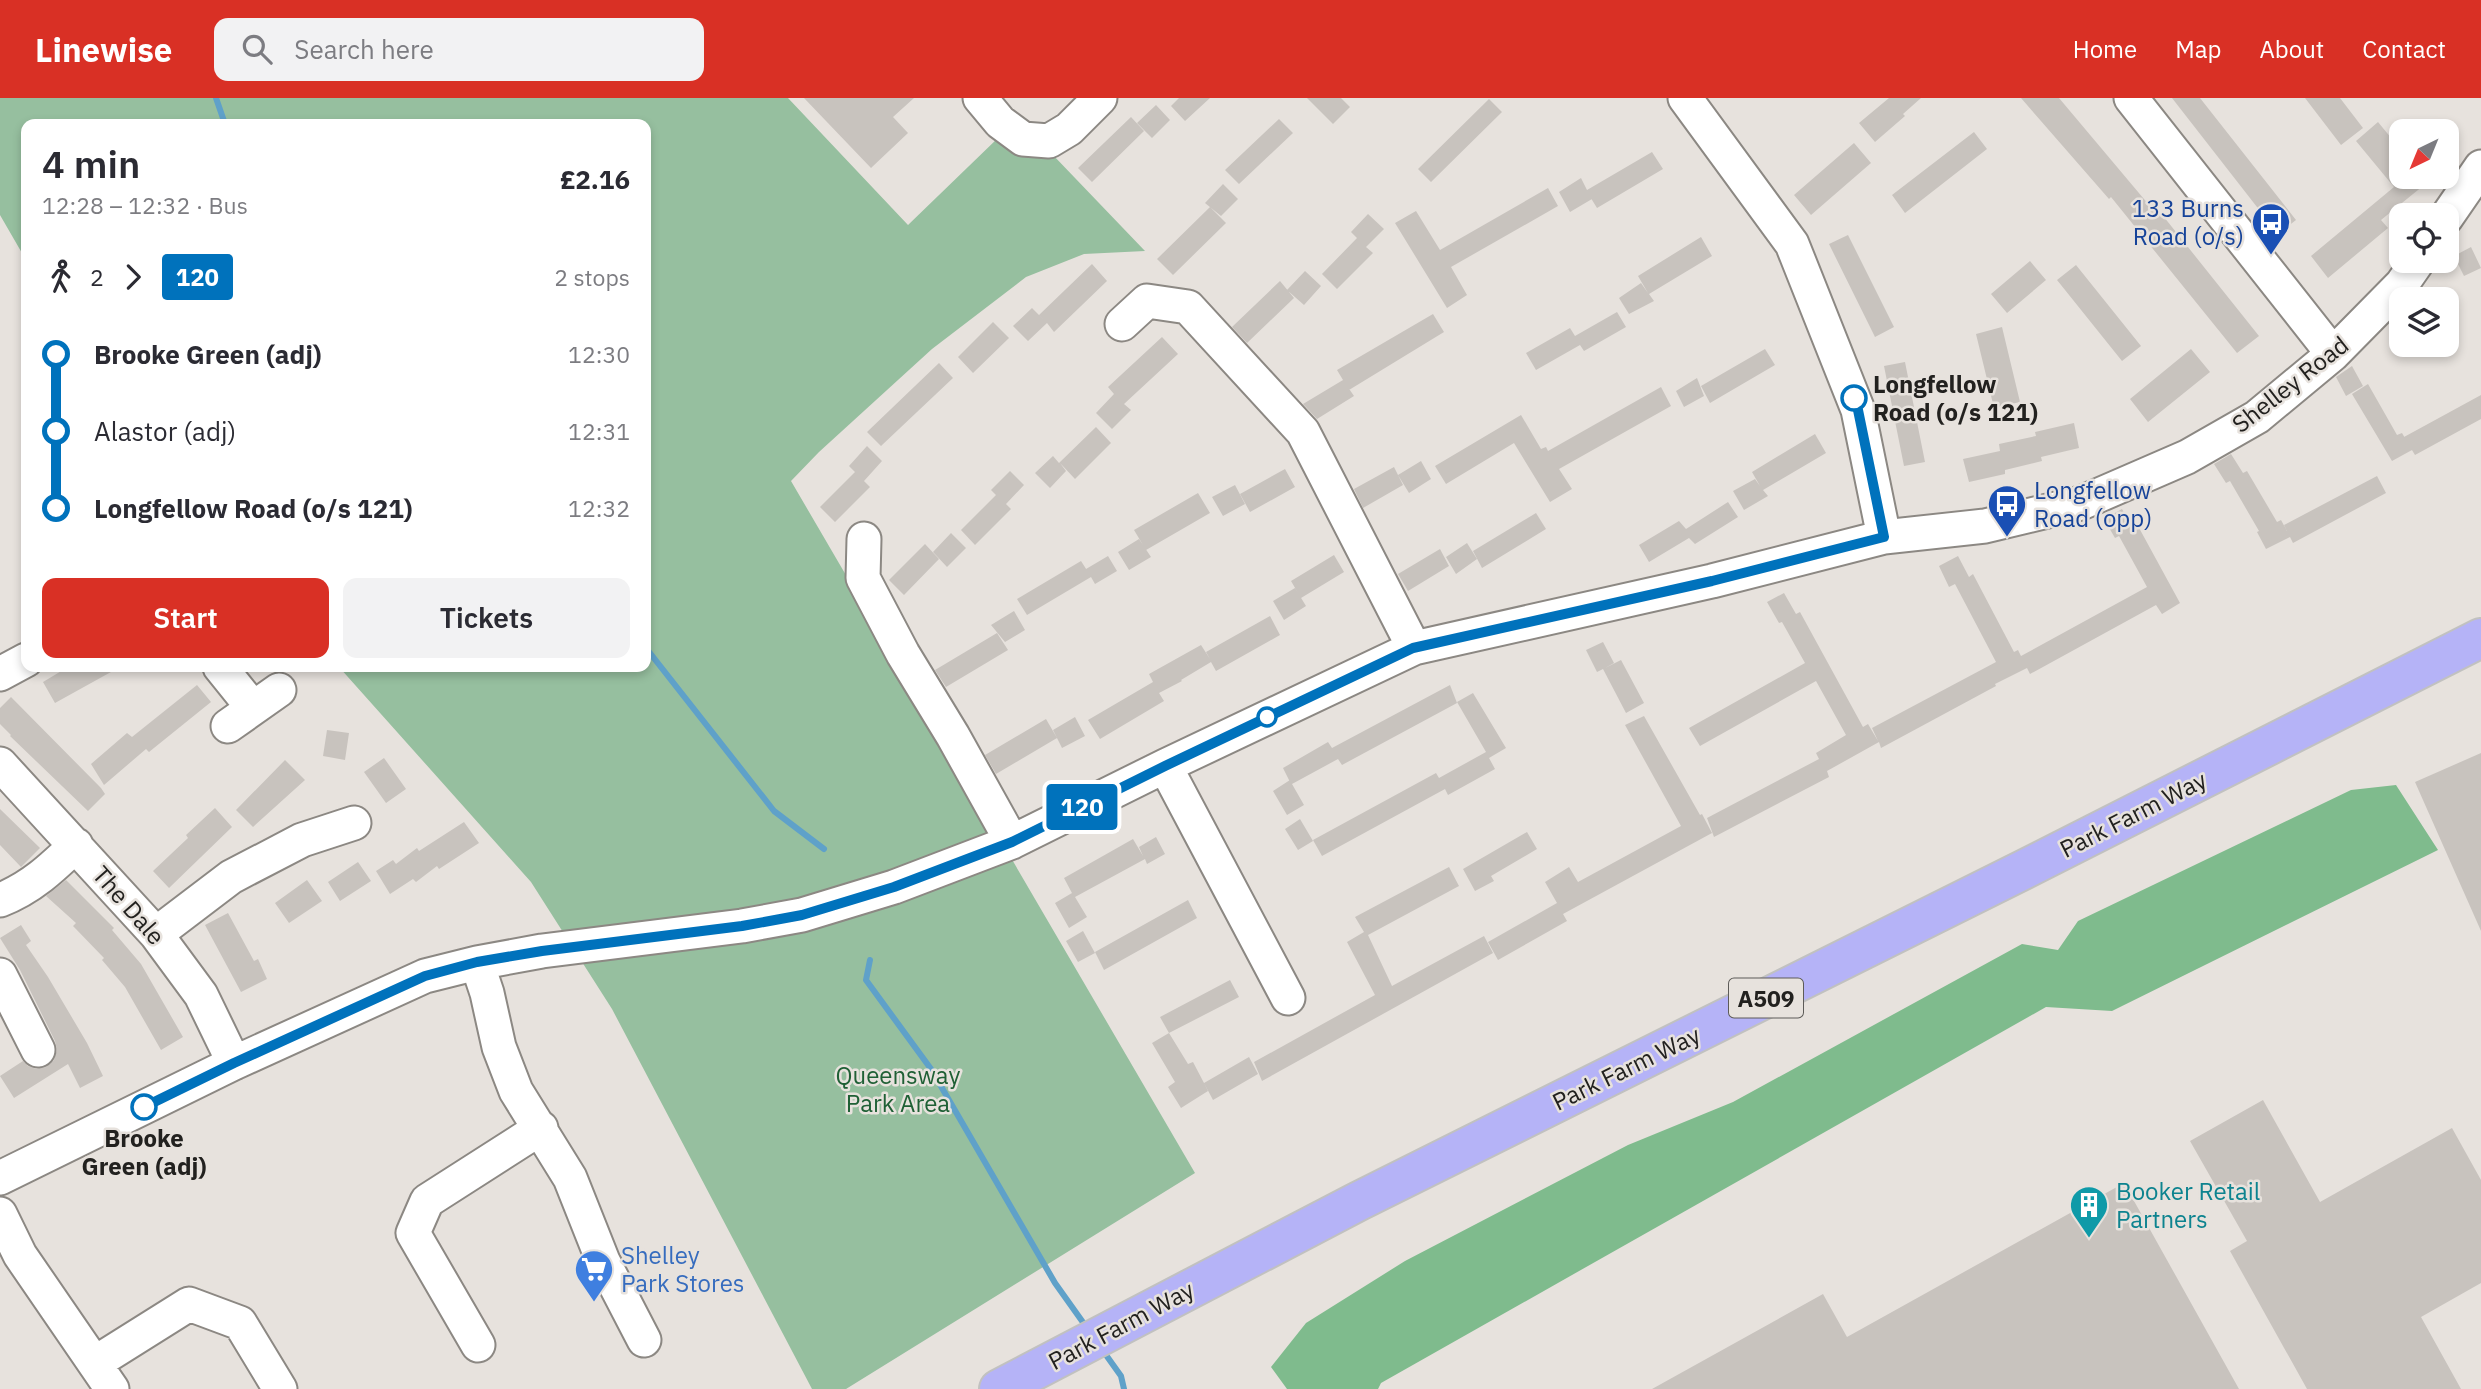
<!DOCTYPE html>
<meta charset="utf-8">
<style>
body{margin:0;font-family:"IBM Plex Sans",sans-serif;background:#f2f2f3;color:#2b2b33;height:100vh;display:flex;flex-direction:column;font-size:26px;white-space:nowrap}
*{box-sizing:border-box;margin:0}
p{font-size:23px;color:#7c7c81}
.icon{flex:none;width:38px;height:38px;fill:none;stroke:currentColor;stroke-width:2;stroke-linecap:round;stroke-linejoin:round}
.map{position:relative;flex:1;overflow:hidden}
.side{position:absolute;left:21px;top:21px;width:630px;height:553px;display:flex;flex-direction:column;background:#fff;border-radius:14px;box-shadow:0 4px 10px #0003}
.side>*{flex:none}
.badge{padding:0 14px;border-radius:5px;font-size:24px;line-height:46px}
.needle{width:46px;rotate:223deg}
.tools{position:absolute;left:2389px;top:21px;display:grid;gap:14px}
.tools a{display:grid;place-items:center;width:70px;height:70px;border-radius:14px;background:#fff;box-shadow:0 4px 10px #0003;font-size:35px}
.map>.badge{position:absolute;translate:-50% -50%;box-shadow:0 0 0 4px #fff}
.legs{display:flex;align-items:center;gap:10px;height:77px;padding:0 21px;font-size:23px}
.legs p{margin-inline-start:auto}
.overview{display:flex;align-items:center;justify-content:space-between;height:119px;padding:0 21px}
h1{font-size:38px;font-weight:600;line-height:52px}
.button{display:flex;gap:14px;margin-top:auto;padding:14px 21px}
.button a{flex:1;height:80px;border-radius:14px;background:#d93025;color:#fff;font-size:28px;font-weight:600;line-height:80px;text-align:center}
.button a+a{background:#f2f2f3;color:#2b2b33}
ul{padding:0 21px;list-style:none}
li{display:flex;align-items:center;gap:24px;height:77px;font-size:26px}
li i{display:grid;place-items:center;width:10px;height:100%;margin:0 9px;background:currentColor}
li i::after{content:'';width:18px;height:18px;margin:-9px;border:5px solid;border-radius:50%;background:#fff}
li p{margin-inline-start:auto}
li:first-child i{background:linear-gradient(#0000 50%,currentColor 0)}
li:last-child i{background:linear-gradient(currentColor 50%,#0000 0)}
header{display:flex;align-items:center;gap:42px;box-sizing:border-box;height:98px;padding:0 35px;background:#d93025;color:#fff}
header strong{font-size:33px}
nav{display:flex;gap:38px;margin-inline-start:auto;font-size:24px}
.search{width:490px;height:63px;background:#f2f2f3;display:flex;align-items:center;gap:18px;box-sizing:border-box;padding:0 24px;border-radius:14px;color:#7c7c81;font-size:26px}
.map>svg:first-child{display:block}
.green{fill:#96bf9f}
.forest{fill:#7fbb8d}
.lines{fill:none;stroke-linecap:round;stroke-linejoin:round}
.stream{stroke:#5fa1c9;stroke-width:6}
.building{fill:#c8c3be}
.minor-casing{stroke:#8c8883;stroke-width:37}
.highway-casing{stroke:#c1c1c0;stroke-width:42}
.minor{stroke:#fff;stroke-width:33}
.highway{stroke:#b5b3f7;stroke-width:38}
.line-1-casing{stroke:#fff;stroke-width:16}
.line-1{stroke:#0072bc;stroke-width:10}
.stop-1-dot{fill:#fff;stroke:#0072bc;stroke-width:3.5}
.labels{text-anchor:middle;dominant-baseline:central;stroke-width:5;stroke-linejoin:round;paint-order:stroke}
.shield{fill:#e7e2dd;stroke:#5d5b58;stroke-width:2}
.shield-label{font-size:23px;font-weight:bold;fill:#22211f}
.transit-label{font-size:24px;fill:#164399;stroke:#e7e2dd;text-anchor:end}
.stop-label{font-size:24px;font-weight:bold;fill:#22211f;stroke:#e7e2dd;text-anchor:start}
.street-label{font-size:24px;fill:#22211f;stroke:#e7e2dd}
.park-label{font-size:24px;fill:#1f6035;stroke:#e7e2dd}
.culture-label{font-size:24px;fill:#0d838f;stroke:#e7e2dd;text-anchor:start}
.shop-label{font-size:24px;fill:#366cbe;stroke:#e7e2dd;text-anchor:start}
</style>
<header>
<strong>Linewise</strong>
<div class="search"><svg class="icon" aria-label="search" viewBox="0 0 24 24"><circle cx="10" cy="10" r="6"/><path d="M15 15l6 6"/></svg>Search here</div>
<nav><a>Home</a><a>Map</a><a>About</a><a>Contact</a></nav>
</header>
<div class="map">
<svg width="2481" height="1291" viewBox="0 0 2481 1291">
<rect width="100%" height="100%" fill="#e7e2dd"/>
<!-- green -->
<path class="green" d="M0,0H788L908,127L999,39L1052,56L1145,153L1084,156L1026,179L932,251L819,354L791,383L1195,1075L846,1291H812L612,911L531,784L339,569H646V26H26V162L0,117Z"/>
<!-- forest -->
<path class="forest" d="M2396,687L2438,752L2112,913L2046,909L1381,1285L1378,1291H1287L1271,1269L1306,1225L1405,1163L1628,1047L1733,1004L2022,846L2058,852L2078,823L2351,692Z"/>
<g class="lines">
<!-- stream -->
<path class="stream" d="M216,0L225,26
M646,550L774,713L824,751
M870,862L866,882L931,971L1055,1185L1087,1230
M1101,1250L1121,1278L1124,1291"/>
</g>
<!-- building -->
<path class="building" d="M804,0H914L893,19L908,35L871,70Z
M1179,0H1210L1185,23L1171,8Z
M1307,0H1341L1350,9L1333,26Z
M1889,0H1921L1903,16L1905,18L1875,44L1859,25Z
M2021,0H2059L2149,107L2152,104L2259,238L2237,255L2111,99L2109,101Z
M2172,0H2200L2296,122L2278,136Z
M2305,0H2340L2363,30L2341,47Z
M1489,1L1502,14L1431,84L1418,71Z
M1156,7L1170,22L1152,40L1137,25Z
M1131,19L1144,33L1092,84L1078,70Z
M1279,21L1293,35L1239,86L1225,72Z
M2378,24L2401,52V79H2434L2381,122L2388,130L2328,180L2311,158L2394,89L2356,43Z
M1974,34L1987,51L1905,115L1892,97Z
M1854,45L1871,65L1811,117L1794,97Z
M1652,54L1663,71L1597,110L1589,97L1592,101L1570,114L1559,94L1581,80L1587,92Z
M1223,86L1238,101L1221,118L1205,105Z
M1548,90L1558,108L1451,169L1467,197L1447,210L1395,125L1416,113L1440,152Z
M1210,109L1226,125L1173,177L1157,161Z
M1368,116L1384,131L1366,149L1373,155L1337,191L1322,176L1357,140L1351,134Z
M1848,137L1894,229L1875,239L1829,146Z
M1701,139L1712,158L1649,196L1654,203L1629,216L1619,200L1641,185L1648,195L1638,178Z
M2471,149L2481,170L2464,178L2454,158Z
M2030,163L2046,182L2007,215L1991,196Z
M1092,166L1107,183L1054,234L1047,225L1028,243L1013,228L1032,210L1043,221L1039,217Z
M2076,167L2141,248L2122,263L2057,182Z
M1305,173L1321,188L1304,207L1287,192Z
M1280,183L1294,200L1247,245L1232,229Z
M1617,214L1626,229L1584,253L1580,247L1536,272L1526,255L1570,230L1575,238Z
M1433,216L1444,234L1349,292L1337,272Z
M993,224L1009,240L973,275L958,259Z
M2002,229L2020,304L1994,310L1976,236Z
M1162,239L1178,256L1124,306L1131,312L1112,331L1096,315L1114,296L1108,289Z
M1765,251L1775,267L1710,305L1701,288Z
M2191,251L2210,274L2148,324L2130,301Z
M1905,264L1925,364L1904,368L1884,268Z
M939,265L953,280L881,348L867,334Z
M2352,268L2363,288L2346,298L2336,279Z
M1697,280L1704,298L1684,309L1676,293Z
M1343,282L1354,298L1317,321L1303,306Z
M2368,286L2397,337L2402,335L2412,352L2392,363L2352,296Z
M1661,289L1671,308L1559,371L1572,391L1550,404L1514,345L1446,386L1435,368L1521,317L1541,351L1546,349L1548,353Z
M2481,297V321L2415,357L2404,339Z
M2074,325L2079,350L2041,359L2042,363L2005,372V376L1969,384L1963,361L2000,353L1999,346L2036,338L2035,334Z
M1096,329L1111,345L1075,381L1060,365L1066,373L1050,390L1035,375L1053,358L1059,365Z
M1815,336L1826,355L1763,392L1768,398L1744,412L1733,393L1755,381L1760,388L1752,374Z
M867,348L882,363L864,383L858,377L870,389L835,424L820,409L855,374L849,368Z
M2231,356L2243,375L2247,373L2277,424L2281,422L2287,433L2284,427L2377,378L2386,395L2293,445L2290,439L2266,451L2257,434L2259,433L2230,383L2226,385L2214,366Z
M1421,363L1431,381L1409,395L1398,377Z
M1394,369L1403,387L1363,410L1354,391Z
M1285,371L1295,389L1250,414L1240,396Z
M1010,373L1024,387L1006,406L1001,401L1011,411L975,447L961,432L996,397L991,392Z
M1235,387L1245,406L1223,418L1212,399Z
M1198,395L1210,415L1146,452L1134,432Z
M1728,404L1738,419L1695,446L1689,440L1649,464L1639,447L1679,423L1686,431Z
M2122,411L2133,431L2138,428L2180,505L2162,516L2156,507L2030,576L2027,570L1995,586L1996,588L1881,650L1879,644L1827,673L1829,679L1714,739L1707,720L1819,661L1816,655L1846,637L1816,583L1700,648L1689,630L1805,565L1782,524L1779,525L1767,504L1784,495L1796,516L1800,514L1863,629L1868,626L1878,643L1872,630L1996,564L1955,486L1949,489L1939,468L1958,458L1969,479L1973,476L2014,554L2018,552L2021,558L2147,489L2119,438L2115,440L2104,421Z
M1536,415L1546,431L1482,470L1473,453Z
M951,435L966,450L947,469L933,454Z
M1139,441L1151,459L1129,472L1118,454Z
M1467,445L1477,461L1456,476L1446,459Z
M925,446L939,461L904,497L889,482Z
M1440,451L1449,468L1408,493L1398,476Z
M1334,457L1344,474L1301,500L1291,483Z
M1108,458L1117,473L1095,486L1091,479L1027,517L1017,501L1081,463L1090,477L1086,471Z
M1295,490L1306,508L1284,522L1273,503Z
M1014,513L1025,532L1005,544L991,527Z
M1270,518L1280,537L1216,573L1211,564L1181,582L1182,583L1159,595L1164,603L1100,641L1088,622L1153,584L1149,576L1201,547L1210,561L1206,554Z
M997,535L1008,552L946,589L935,572Z
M1603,544L1614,565L1605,570L1621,562L1644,605L1626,615L1603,571L1597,574L1586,552Z
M68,569H120L55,605L43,584Z
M197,587L211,604L149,654L146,651L104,687L91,666L127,635L132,639Z
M1450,587L1457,605L1342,667L1338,661L1292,686L1304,707L1287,717L1273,693L1290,682V684L1283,670L1328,644L1332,650Z
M1473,595L1506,650L1489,660L1495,671L1448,697L1445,691L1322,758L1313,742L1436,675L1439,680L1486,654L1457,604Z
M11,599L101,690L105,696L88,713L10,638L11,637L0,626V610Z
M1644,618L1700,717L1702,716L1712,735L1563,816L1567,823L1498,862L1488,844L1557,805L1545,784L1569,769L1578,784L1681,728L1625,627Z
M1075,619L1085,638L1062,650L1053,632Z
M1046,621L1057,640L996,676L985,657Z
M327,632L349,635L345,662L323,658Z
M2481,655V833L2415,684Z
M384,660L406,691L386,705L364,674Z
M285,662L305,682L253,729L236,712Z
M215,710L232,729L169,790L153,773L188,740L186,737Z
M0,711L40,750L21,769L0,747Z
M1300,721L1313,743L1298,752L1285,731Z
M464,724L479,745L439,771L437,768L416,784L413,781L390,796L376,773L393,762L396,766L417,750L419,753Z
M1527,734L1537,751L1491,778L1494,783L1475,793L1463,771Z
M1156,739L1165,756L1147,766L1145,761L1075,799L1087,819L1069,830L1055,805L1072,795L1073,797L1064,780L1133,741L1143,758L1139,749Z
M358,764L371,783L340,803L328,784Z
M1449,769L1459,788L1368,837L1392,888L1484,838L1493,855L1262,983L1254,964L1375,897L1347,844L1364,834L1355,819Z
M66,782L114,830L112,832L141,866L183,939L161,952L125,889L102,862L104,860L73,828L76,825L46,798Z
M307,782L322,803L289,825L275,805Z
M1188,802L1197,820L1104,872L1095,854Z
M228,815L254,863L258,861L267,881L241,894L205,827Z
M21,827L31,843L26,847L48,879L87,945L103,978L80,990L68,966L14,1000L0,978L23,963L28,968L36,971L46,969L54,962L57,952L55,943L20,872L0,840Z
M1083,833L1095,855L1078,864L1066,843Z
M1230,882L1239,899L1169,935L1188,966L1193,964L1204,985L1249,959L1258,976L1213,1002L1204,985L1208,993L1181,1010L1168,989L1175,984L1152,945L1169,935L1160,919Z
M2263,1002L2320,1104L2452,1030L2481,1082V1185L2421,1219L2461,1291H2307L2230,1153L2247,1143L2190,1043Z
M2124,1085L2239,1291H1652L1823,1196L1847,1239Z"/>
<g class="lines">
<!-- minor casing -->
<g class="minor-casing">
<path id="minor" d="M980,0L1000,24L1023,41L1049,43L1069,31L1100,0
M1685,0L1792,146L1858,312L1884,439
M2131,0L2333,256
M2446,120L2481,69
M1122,226L1147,203L1188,209L1303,334L1414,550
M864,441L863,480L903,556L953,638L1012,744
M220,569L253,610
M0,576L26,562
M228,628L279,592
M0,666L156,836L201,897L234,965
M1165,668L1288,900
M0,802C31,790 52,770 76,747
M156,836L231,779L302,742L354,725
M477,865L487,895L499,949L516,993L570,1080L603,1163L644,1242
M0,877L38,952
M0,1080L234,965L425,878L477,865L542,853L742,828L802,817L894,789L1012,744L1165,668L1414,550L1712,483L1884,439L1985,428L2081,405L2187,359L2257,319L2333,256L2402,186L2418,163
M0,1116L20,1157L112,1291
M478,1247L413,1135L427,1103L541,1030
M95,1265L189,1206L240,1225L280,1291"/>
</g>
<!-- highway casing -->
<g class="highway-casing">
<path id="highway" d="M999,1291L1359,1103L2027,770L2481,540"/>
</g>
<!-- minor -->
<use href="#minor" class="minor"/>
<!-- highway -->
<use href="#highway" class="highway"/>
</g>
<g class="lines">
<!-- line-1 casing -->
<g class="line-1-casing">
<path id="line-1" d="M144,1009L234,965L425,878L477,864L542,853L742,828L802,817L894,789L1012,744L1165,668L1413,550L1712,483L1884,439L1858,312L1854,300"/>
</g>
<!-- line-1 -->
<use href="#line-1" class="line-1"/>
</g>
<!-- icons -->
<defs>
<g id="bus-pin" transform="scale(2.0125)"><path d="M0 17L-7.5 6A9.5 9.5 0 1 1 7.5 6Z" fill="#1a4fb4" stroke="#e7e2dd"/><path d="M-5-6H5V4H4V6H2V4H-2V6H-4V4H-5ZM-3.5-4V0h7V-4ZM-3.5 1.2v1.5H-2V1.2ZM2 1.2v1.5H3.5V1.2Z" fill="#fff"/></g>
<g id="building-pin" transform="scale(2.0125)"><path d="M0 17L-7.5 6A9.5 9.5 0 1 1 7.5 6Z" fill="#0f9aa8" stroke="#e7e2dd"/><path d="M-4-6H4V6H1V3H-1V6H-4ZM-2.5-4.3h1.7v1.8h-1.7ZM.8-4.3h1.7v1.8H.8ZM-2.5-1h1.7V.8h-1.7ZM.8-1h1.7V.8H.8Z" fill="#fff"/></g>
<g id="supermarket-pin" transform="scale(2.0125)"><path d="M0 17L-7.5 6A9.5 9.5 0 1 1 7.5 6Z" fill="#3f7fe0" stroke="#e7e2dd"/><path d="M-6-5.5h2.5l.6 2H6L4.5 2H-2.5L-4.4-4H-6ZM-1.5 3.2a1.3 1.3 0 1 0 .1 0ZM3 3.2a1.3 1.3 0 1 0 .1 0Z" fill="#fff"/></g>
</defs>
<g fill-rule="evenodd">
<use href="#bus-pin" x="2271" y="124"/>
<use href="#bus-pin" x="2007" y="406"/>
<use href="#building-pin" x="2089" y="1107"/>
<use href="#supermarket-pin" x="594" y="1171"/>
</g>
<!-- markers -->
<g class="stop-1-dot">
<circle cx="1854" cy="300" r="12"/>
<circle cx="1267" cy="619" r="9"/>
<circle cx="144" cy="1009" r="12"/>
</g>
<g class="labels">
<!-- shield labels -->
<rect class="shield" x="1729" y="880.5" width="74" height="39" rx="5"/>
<g class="shield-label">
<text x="1766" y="900">A509</text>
</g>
<!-- transit labels -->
<g class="transit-label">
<text x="2244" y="110">133 Burns<tspan x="2244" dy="28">Road (o/s)</tspan></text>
<text x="2034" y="392" text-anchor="start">Longfellow<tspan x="2034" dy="28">Road (opp)</tspan></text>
</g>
<!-- stop labels -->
<g class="stop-label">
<text x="1873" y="286">Longfellow<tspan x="1873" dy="28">Road (o/s 121)</tspan></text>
<text x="144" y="1040" text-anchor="middle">Brooke<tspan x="144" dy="28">Green (adj)</tspan></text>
</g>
<!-- street labels -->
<g class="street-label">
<text transform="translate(2290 286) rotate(-38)">Shelley Road</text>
<text transform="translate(2133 716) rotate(-27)">Park Farm Way</text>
<text transform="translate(129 807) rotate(49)">The Dale</text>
<text transform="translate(1626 970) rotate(-26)">Park Farm Way</text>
<text transform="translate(1121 1227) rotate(-28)">Park Farm Way</text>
</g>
<!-- park labels -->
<g class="park-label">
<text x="898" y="977">Queensway<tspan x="898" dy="28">Park Area</tspan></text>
</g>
<!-- culture labels -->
<g class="culture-label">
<text x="2116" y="1093">Booker Retail<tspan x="2116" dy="28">Partners</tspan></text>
</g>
<!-- shop labels -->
<g class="shop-label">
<text x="621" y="1157">Shelley<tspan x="621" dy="28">Park Stores</tspan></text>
</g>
</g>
</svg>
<div class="tools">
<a><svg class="needle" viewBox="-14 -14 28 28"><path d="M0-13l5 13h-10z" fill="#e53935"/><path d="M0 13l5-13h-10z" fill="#7c7c81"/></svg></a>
<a><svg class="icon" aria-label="locate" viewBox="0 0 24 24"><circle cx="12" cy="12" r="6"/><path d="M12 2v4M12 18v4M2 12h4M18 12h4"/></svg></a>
<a><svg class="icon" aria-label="layers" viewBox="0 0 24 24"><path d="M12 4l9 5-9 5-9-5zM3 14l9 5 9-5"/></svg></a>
</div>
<b class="badge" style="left:1082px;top:709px;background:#0072bc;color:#fff">120</b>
<section class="side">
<div class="overview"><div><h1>4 min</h1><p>12:28 – 12:32 · Bus</p></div><b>£2.16</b></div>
<div class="legs"><svg class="icon" aria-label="walk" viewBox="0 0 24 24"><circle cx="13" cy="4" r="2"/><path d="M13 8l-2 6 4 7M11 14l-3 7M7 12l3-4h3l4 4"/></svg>2<svg class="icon" aria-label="forward" viewBox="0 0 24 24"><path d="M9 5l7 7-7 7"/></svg><b class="badge" style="background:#0072bc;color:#fff">120</b><p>2 stops</p></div>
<ul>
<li><i style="color:#0072bc"></i><b>Brooke Green (adj)</b><p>12:30</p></li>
<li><i style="color:#0072bc"></i><span>Alastor (adj)</span><p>12:31</p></li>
<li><i style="color:#0072bc"></i><b>Longfellow Road (o/s 121)</b><p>12:32</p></li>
</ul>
<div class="button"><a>Start</a><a>Tickets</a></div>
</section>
</div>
